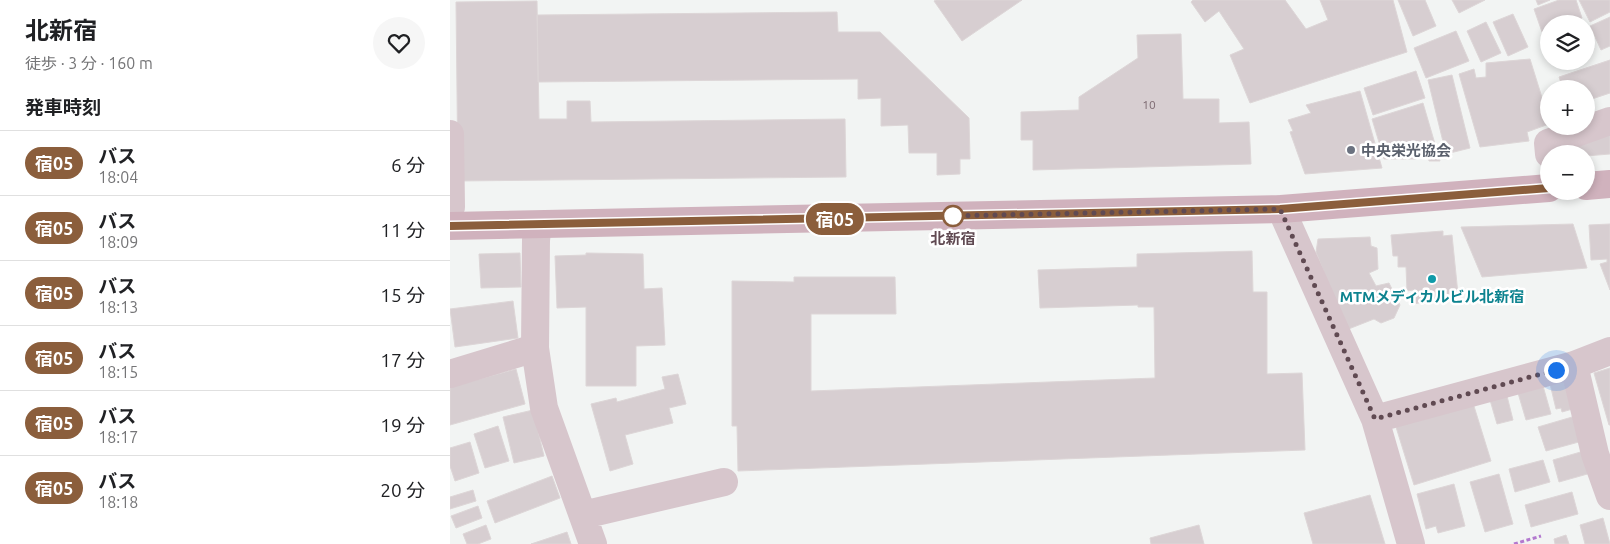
<!DOCTYPE html>
<html lang="ja">
<meta charset="utf-8">
<style>
body{margin:0;font-family:Ubuntu,"Noto Sans JP",sans-serif;background:#f6f6f6;color:#202124;height:100vh;display:flex;flex-direction:column;font-size:19px;white-space:nowrap}
*{box-sizing:border-box;margin:0}
p{font-size:16px;color:#757577}
.icon{flex:none;width:28px;height:28px;fill:none;stroke:currentColor;stroke-width:2;stroke-linecap:round;stroke-linejoin:round}
.map{position:relative;flex:1;overflow:hidden}
.side{display:flex;flex-direction:column;background:#fff;width:450px}
.side>*{flex:none}
.badge{padding:0 10px;border-radius:16px;font-size:18px;line-height:32px}
.buttons{position:absolute;left:1090px;top:15px;display:grid;gap:10px}
.buttons a{display:grid;place-items:center;width:55px;height:55px;border-radius:50%;background:#fff;box-shadow:0 2px 8px #0003;font-size:25px}
.you{position:absolute;width:25px;height:25px;margin:-12px;border:4px solid #fff;border-radius:50%;background:#1a73e8;box-shadow:0 0 0 8px #1a73e833}
.map>.badge{position:absolute;translate:-50% -50%;box-shadow:0 0 0 2px #fff}
h2{padding:0 25px;font-size:19px;line-height:45px}
.round{display:grid;place-items:center;flex:none;width:52px;height:52px;border-radius:26px;background:#f6f6f6}
.overview{display:flex;align-items:center;justify-content:space-between;height:85px;padding:0 25px}
h1{font-size:24px;font-weight:700;line-height:38px}
ul{padding:0;list-style:none}
li{display:flex;align-items:center;gap:15px;height:65px;padding:0 25px;border-top:1px solid #e0e0e0}
li div{flex:1}
li b{display:block;font-size:19px}
li em{font-style:normal}
li .badge{min-width:55px;font-weight:700;text-align:center}
main{display:flex;flex:1;min-height:0}
.map>svg:first-child{display:block}
.building{fill:#d7ced1;stroke:#ddd6d7}
.lines{fill:none;stroke-linecap:round;stroke-linejoin:round}
.path{stroke:#b379cf;stroke-width:3;stroke-dasharray:4 2.5;stroke-linecap:butt}
.minor{stroke:#d7c6cc;stroke-width:28}
.major{stroke:#d0b2bd;stroke-width:28}
.line-casing{stroke:#fff;stroke-width:11}
.line{stroke:#8b5e3c;stroke-width:8}
.walk{stroke:#604a52;stroke-width:5;stroke-dasharray:0 9}
.worship-dot{fill:#6b7280;stroke:#fff;stroke-width:2}
.stop-dot{fill:#fff;stroke:#8b5e3c;stroke-width:2.5}
.culture-dot{fill:#0f9aa8;stroke:#fff;stroke-width:2}
.labels{text-anchor:middle;dominant-baseline:central;stroke-width:5;stroke-linejoin:round;paint-order:stroke}
.number-label{font-size:12px;fill:#7e6b72}
.worship-label{font-size:15px;font-weight:bold;fill:#5b616d;stroke:#fff;text-anchor:start}
.stop-label{font-size:15px;font-weight:bold;fill:#604a52;stroke:#fff}
.culture-label{font-size:15px;font-weight:bold;fill:#0d838f;stroke:#fff}
</style>
<main>
<section class="side">
<div class="overview"><div><h1>北新宿</h1><p>徒歩 · 3 分 · 160 m</p></div><a class="round"><svg class="icon" aria-label="heart" viewBox="0 0 24 24"><path d="M12 20l-8-8c-3-5 5-10 8-4 3-6 11-1 8 4z"/></svg></a></div>
<h2>発車時刻</h2>
<ul>
<li><span class="badge" style="background:#8b5e3c;color:#fff">宿05</span><div><b>バス</b><p>18:04</p></div><em>6 分</em></li>
<li><span class="badge" style="background:#8b5e3c;color:#fff">宿05</span><div><b>バス</b><p>18:09</p></div><em>11 分</em></li>
<li><span class="badge" style="background:#8b5e3c;color:#fff">宿05</span><div><b>バス</b><p>18:13</p></div><em>15 分</em></li>
<li><span class="badge" style="background:#8b5e3c;color:#fff">宿05</span><div><b>バス</b><p>18:15</p></div><em>17 分</em></li>
<li><span class="badge" style="background:#8b5e3c;color:#fff">宿05</span><div><b>バス</b><p>18:17</p></div><em>19 分</em></li>
<li><span class="badge" style="background:#8b5e3c;color:#fff">宿05</span><div><b>バス</b><p>18:18</p></div><em>20 分</em></li>
</ul>
</section>
<div class="map">
<svg width="1160" height="544" viewBox="0 0 1160 544">
<rect width="100%" height="100%" fill="#f2f4f3"/>
<!-- building -->
<path class="building" d="M486,0H572L512,41L484,1Z
M743,0H835L856,29L878,20L870,0H943L957,52L800,103L780,55L794,49L769,11L755,22L741,2Z
M948,0H975L986,26L963,36Z
M1002,0H1035L1009,13Z
M1086,0H1100L1088,5Z
M1109,0H1126L1132,18L1116,24H1099V30L1092,32L1084,9Z
M1129,0H1160V12L1140,22Z
M87,1L89,119H117V101H140L141,122L395,119L396,177L8,181L6,2Z
M387,12L388,32H430L519,118L520,159H510V174L487,175V153H459L458,125L431,126V98L408,99V79L88,82L87,15Z
M1063,14L1078,47L1058,56L1043,22Z
M1160,17V46L1151,50L1140,26Z
M1036,22L1051,53L1031,62L1017,31Z
M1136,30L1144,49L1136,52Z
M1006,31L1019,61L976,78L964,48Z
M731,34L733,99H769V123L799,122L801,164L583,170V140H571V112L629,110V97L688,58L687,35Z
M1080,59L1099,120V124L1077,132L1079,141L1030,147L1009,74L1024,69L1026,78L1036,77V63Z
M1160,60V93L1136,101V89H1113L1109,77Z
M966,71L975,98L923,115L914,88Z
M1002,75L1020,148L996,154L978,80Z
M910,91L932,168L855,174L840,132L843,131L838,120L861,113L856,105Z
M973,103L990,161H979L978,153L966,159H934L922,119Z
M1160,130V154L1136,156V154H1123L1122,144Z
M1123,224L1137,268L1032,277L1011,227Z
M1160,224V290L1150,264L1157,262V259L1141,260L1139,225Z
M993,231V236L1002,235L1008,294L988,299L964,304L963,290L957,291L956,267H948V256H943L941,235Z
M920,237L921,246L927,248L928,269L919,273L926,286L939,283L950,305L944,318L931,323L924,319L896,330L866,252L868,239Z
M802,251L803,292H817V374L852,373L855,450L288,471L287,426H282V281L344,282V277H445L446,314H361V391L705,378L704,307H688V305L590,308L588,270L687,267V254Z
M70,253L71,287L31,288L29,254Z
M136,253L193,254L194,289L212,288L215,345L186,346V386H136V307L107,308L105,256L136,255Z
M63,301L68,338L5,347L0,309Z
M1160,368V425H1159L1144,373Z
M66,369L75,404L0,425V387Z
M228,374L236,404L219,408L223,423L175,435L183,464L160,471L141,404L166,398L167,402L215,389L212,377Z
M1119,379L1126,408L1112,412L1111,408L1106,409L1100,384Z
M1093,386L1101,414L1076,420L1068,393Z
M1057,396L1063,420L1047,424L1040,400Z
M1023,403L1041,461L964,485L946,427Z
M83,410L94,456L64,463L53,417Z
M1129,415L1136,440L1096,451L1088,427Z
M48,426L59,461L35,468L24,434Z
M20,442L29,473L5,481L0,466V448Z
M1134,451L1141,473L1109,482L1103,460Z
M1093,460L1100,482L1065,492L1059,469Z
M1049,474L1063,524L1035,532L1020,482Z
M102,476L110,498L45,523L37,501Z
M1004,484L1015,526L988,533L986,526L976,529L967,494Z
M23,490L26,501L0,509V497Z
M1122,492L1128,514L1081,527L1075,505Z
M920,495L935,544H863L854,513Z
M28,506L32,518L6,528L1,516Z
M1153,518L1160,544H1135L1130,525Z
M36,525L41,539L28,544H17L13,534Z
M749,525L754,544H701L700,538Z
M117,532L121,544H81Z
M1116,535L1119,544H1105L1104,539Z"/>
<g class="lines">
<!-- path -->
<path class="path" d="M1064,544L1091,536"/>
<!-- minor -->
<path class="minor" d="M0,134L1,207
M1099,154L1098,143L1160,121
M831,209L925,419L961,544
M88,225L86,240L85,348L94,408L143,544
M1124,365L1145,454L1160,496
M0,374L85,348
M925,419L1124,365L1160,351
M133,515L274,482"/>
<!-- major -->
<path class="major" d="M1136,186L1160,184
M0,226L831,209L1099,188"/>
</g>
<g class="lines">
<!-- line casing -->
<g class="line-casing">
<path id="line" d="M0,226L830,209L1099,188"/>
</g>
<!-- line -->
<use href="#line" class="line"/>
<!-- walk -->
<path class="walk" d="M503,216H497L830,209L925,419L1106,370"/>
</g>
<!-- markers -->
<circle class="worship-dot" cx="901" cy="150" r="5"/>
<circle class="stop-dot" cx="503" cy="216" r="10"/>
<circle class="culture-dot" cx="982" cy="279" r="5"/>
<g class="labels">
<!-- number labels -->
<g class="number-label">
<text x="699" y="104">10</text>
</g>
<!-- worship labels -->
<g class="worship-label">
<text x="911" y="150">中央栄光協会</text>
</g>
<!-- stop labels -->
<g class="stop-label">
<text x="503" y="238">北新宿</text>
</g>
<!-- culture labels -->
<g class="culture-label">
<text x="982" y="296">MTMメディカルビル北新宿</text>
</g>
</g>
</svg>
<div class="buttons">
<a><svg class="icon" aria-label="layers" viewBox="0 0 24 24"><path d="M12 4l9 5-9 5-9-5zM3 14l9 5 9-5"/></svg></a>
<a>+</a>
<a>−</a>
</div>
<div class="you" style="left:1106px;top:370px"></div>
<b class="badge" style="left:385px;top:219px;background:#8b5e3c;color:#fff">宿05</b>
</div>
</main>
